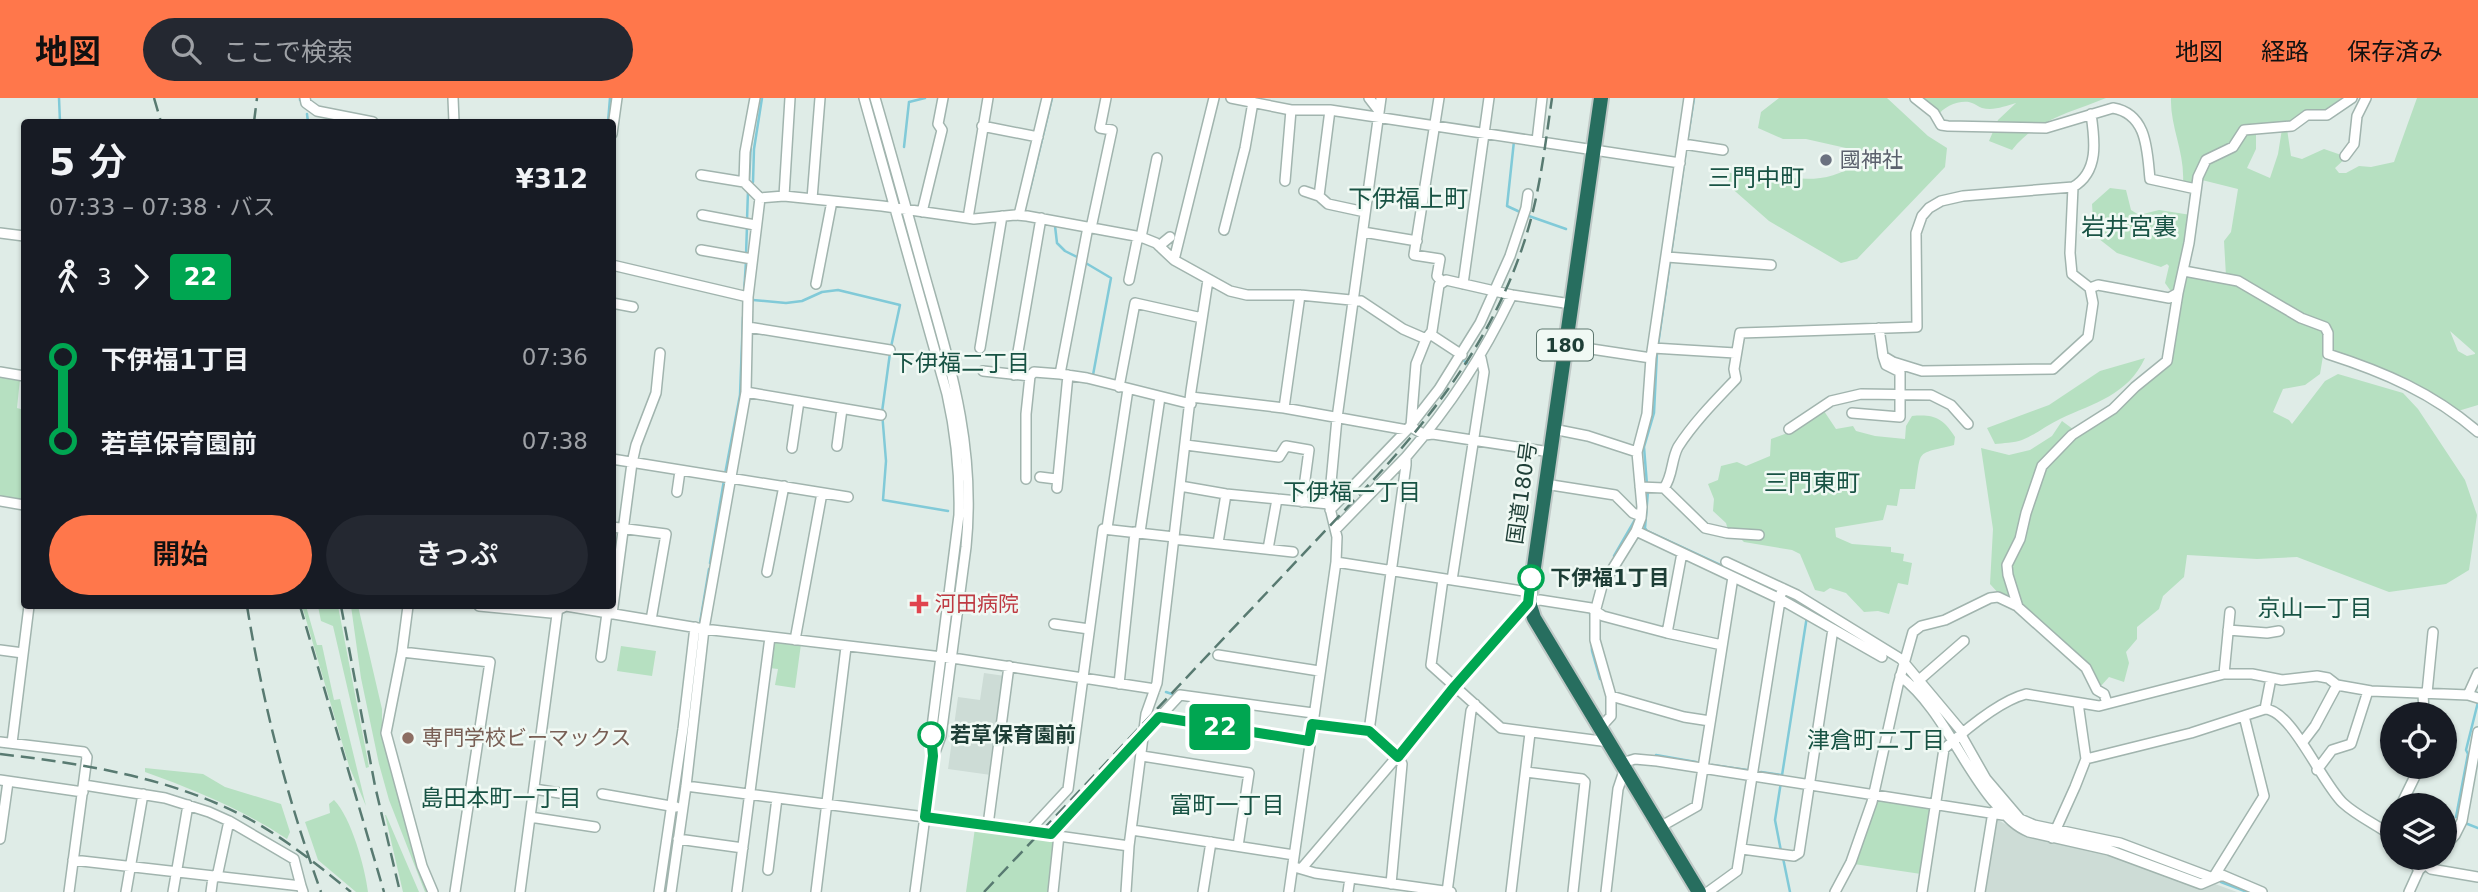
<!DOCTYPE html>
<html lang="ja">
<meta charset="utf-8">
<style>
body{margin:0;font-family:"DejaVu Sans","Noto Sans JP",sans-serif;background:#242831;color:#f1f3f6;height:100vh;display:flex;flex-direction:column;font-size:26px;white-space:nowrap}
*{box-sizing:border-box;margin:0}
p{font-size:23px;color:#9ea1a6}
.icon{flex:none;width:38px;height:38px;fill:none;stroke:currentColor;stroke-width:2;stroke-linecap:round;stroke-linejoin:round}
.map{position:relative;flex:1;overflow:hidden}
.panel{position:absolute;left:21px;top:21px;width:595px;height:490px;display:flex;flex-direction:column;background:#171b24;border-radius:7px;box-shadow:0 2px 5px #0004}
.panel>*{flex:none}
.badge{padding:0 14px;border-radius:5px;font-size:24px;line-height:46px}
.tools{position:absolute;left:2380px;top:604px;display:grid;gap:14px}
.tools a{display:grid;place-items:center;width:77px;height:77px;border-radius:50%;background:#171b24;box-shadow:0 2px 5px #0004;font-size:35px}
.map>.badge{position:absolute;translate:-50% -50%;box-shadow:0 0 0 4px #fff}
.legs{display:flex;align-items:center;gap:10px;height:77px;padding:0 28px;font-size:23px}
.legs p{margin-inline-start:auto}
.headline{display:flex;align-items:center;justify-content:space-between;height:119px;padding:0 28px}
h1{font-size:38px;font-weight:600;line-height:52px}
.primary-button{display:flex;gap:14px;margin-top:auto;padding:14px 28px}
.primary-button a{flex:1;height:80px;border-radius:42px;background:#ff774b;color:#111;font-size:28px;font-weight:600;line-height:80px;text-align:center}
.primary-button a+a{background:#242831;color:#f1f3f6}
ul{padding:0 28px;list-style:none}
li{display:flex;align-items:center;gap:24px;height:84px;font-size:26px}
li i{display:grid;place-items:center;width:10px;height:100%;margin:0 9px;background:currentColor}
li i::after{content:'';width:18px;height:18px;margin:-9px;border:5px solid;border-radius:50%;background:#171b24}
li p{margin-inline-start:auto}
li:first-child i{background:linear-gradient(#0000 50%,currentColor 0)}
li:last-child i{background:linear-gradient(currentColor 50%,#0000 0)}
header{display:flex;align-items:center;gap:42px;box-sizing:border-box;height:98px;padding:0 35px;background:#ff774b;color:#111}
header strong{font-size:33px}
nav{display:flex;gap:38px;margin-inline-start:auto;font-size:24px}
.search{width:490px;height:63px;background:#242831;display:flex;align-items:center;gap:18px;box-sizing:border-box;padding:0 24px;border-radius:38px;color:#9ea1a6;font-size:26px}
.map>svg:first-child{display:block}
.built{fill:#cddcd6}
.green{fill:#b6e0c1;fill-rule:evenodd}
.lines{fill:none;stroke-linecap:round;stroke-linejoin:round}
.stream{stroke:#81cad8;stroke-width:2.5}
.minor-casing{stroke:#a1b4ae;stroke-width:12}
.highway-casing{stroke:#c0c9c7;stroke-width:18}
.minor{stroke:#fff;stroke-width:9}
.highway{stroke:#276e5f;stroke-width:14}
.rail{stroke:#587a71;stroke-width:2.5;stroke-dasharray:14 7;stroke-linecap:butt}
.line-1-casing{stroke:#fff;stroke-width:16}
.line-1{stroke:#00a651;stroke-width:10}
.worship-dot{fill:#6b7280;stroke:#f0f9f4;stroke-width:2.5}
.stop-1-dot{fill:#fff;stroke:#00a651;stroke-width:3.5}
.health-dot{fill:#e0444e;stroke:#f0f9f4;stroke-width:2.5}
.education-dot{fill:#8d6e63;stroke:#f0f9f4;stroke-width:2.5}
.labels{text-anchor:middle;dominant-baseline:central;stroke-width:5;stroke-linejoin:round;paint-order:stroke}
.shield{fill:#f0f9f4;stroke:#5d766f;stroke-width:2}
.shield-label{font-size:19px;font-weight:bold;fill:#1e3e36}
.worship-label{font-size:21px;fill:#5b616d;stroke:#f0f9f4;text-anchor:start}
.street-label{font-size:21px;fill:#1e3e36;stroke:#f0f9f4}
.stop-label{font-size:21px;font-weight:bold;fill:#1e3e36;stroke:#f0f9f4;text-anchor:start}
.health-label{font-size:21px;fill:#be3a42;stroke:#f0f9f4;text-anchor:start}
.education-label{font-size:21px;fill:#785e54;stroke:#f0f9f4;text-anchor:start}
.neighbourhood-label{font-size:23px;fill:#185344;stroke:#f0f9f4}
.quarter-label{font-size:24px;fill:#185344;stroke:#f0f9f4}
</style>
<header>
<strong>地図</strong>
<div class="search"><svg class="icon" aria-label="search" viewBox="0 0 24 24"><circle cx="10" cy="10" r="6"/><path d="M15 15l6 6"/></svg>ここで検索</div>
<nav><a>地図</a><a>経路</a><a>保存済み</a></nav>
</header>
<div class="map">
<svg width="2478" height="794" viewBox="0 0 2478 794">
<rect width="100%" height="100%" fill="#dfece7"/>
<!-- built -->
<path class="built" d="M984,575L1005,578L991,677L948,671L958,599L980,602Z
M1996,721L2022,735L2105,756L2203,791L2215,786L2237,794H1984Z"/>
<!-- green -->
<path class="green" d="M1779,0H1887L1928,38L1947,50L1945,69L1857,161L1841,165L1769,123L1728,87L1730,75C1776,72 1818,96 1858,64L1846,50L1806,41H1783L1758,30L1761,14Z
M1920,0H2106C2072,14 2035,22 2012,52L1989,43L1998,22L2016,5C2005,8 1994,13 1982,10C1979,9 1975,6 1972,5C1962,1 1943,8 1938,18Z
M2171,0H2341L2340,4C2312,25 2276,26 2242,30L2233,46L2203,60L2194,87L2183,85C2185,54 2170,29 2171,0Z
M2417,0H2478V307L2458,313C2421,283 2370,264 2324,252L2320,276L2305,287L2283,291L2273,314L2289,322L2292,326L2325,283L2338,276L2403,295L2418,311L2465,382L2477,417L2469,472L2446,486L2389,494L2297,459L2257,461L2187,457L2184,479L2163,498L2159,511L2137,529V541L2126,554L2129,565L2124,584L2109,579L2100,589L2089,569L2000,497L1990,486L1993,431L1981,350L2009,357L2030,352L2052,338L2062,323L2081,337L2118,311L2134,293L2165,272L2171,260L2181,194L2170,192L2165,185L2169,168L2167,166L2161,169L2117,155L2094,137L2092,106L2110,90L2126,92L2131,112L2139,117L2159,112L2191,117L2182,170L2226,178L2224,143L2231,134L2238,91L2202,82L2207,65L2243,34L2256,33V51L2247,70L2270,80L2278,56L2282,31H2287L2291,58L2302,61L2324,51L2347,59L2335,70L2339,75H2346L2359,68L2371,69L2394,64ZM2450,233L2475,255V256L2467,258L2458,253Z
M2145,260C2128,297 2094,305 2060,321C2047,327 2035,337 2022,342C2014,345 2003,345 1995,346L1987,330L2049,307L2100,273Z
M0,278L20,281L17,310L24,312V401L0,398Z
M1824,313L1836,331L1853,328L1856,333L1875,338L1905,341L1906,328L1912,318C1934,316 1943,320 1955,339L1954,347C1914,357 1922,350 1915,391H1900L1897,408L1887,407L1883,422L1835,430L1836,439L1852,446L1891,449V454L1904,456L1903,463L1912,465L1908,487L1898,485L1889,516L1878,513L1864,514L1846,495L1830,490L1824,494L1815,492L1800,456L1792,452L1744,444L1733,433L1728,432L1726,425L1713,413L1714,401L1708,386L1718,382L1721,368L1737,364L1746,368L1770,358L1771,341L1790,334Z
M302,508H306L317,547H322L334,602L340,601L366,708L349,668Z
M318,508H338L369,669L366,670L333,528L321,523Z
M351,508H358L382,611V629L419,768L429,794H425L389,702L379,666L361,580Z
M773,542L801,546L795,590L775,587L778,571L769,570Z
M621,548L656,553L652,578L617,573Z
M145,670L203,676L225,689L281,706L290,734L287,741C242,711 195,692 145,674Z
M1880,701L1929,708L1932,712L1921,776L1854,766L1876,703Z
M334,702C351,719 365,769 368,794H356L318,762L305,724L330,715L329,706Z
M385,717H386L419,794H403Z
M975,730L1056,741L1049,794H966Z"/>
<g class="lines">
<!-- stream -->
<path class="stream" d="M59,0L60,24
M300,0V2
M307,16L308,24
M608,24L610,0
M1514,43L1507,108L1520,114
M1687,44L1694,0
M904,49L909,4L925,0
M749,83L751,44
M753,84L754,51L762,0
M1030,91L1052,0
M1526,117L1566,131
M747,122L748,93
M1055,128L1057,145L1065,153L1079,160
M746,157L747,128
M1084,164L1111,180L1093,277
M744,195L746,163
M753,202L786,205L802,203L822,194L838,192L900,207L891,249
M890,255L882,314L886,363L883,402L948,413
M1463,262L1471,268
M725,376L740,297L743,219
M1647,387L1644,349L1654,315L1657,254L1686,51
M1648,393L1645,430L1647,433L1785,497L1831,523
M1614,458L1636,420
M710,465L724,382
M1590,514L1592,553L1600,581
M700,525L709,471
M1906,574L1915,585
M1166,594L1175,597
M1937,611L1956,637
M1656,657L1696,664
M1712,667L1747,672
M1761,674L1782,677
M2456,719L2468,656L2466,652L2478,604
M2465,725L2478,730
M2117,749L2199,780
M1781,753L1775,722L1807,518
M1783,760L1790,794
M2221,784L2247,794
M663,794L683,662"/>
<!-- minor casing -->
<g class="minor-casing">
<path id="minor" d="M305,0L306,5L317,13L373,24
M453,0L454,24
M755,0L745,54L744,84L760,100
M864,0L947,296C956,336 960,376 959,417L931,637L933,658L915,794
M875,0C892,58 908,117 924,175C951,270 976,349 966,449L941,638L934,657
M1231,0L1291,12H1330L1680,65
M1369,0L1379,13
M1439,0L1414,157L1440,161L1437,178L1442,184
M1915,0L1934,15L1941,27L1948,28L2046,30L2113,10C2148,16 2147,54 2150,81L2196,91
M982,28L1038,39
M612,36L617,0
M1537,43L1542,0
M1683,46L1723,52
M2345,58L2354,46L2357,18L2366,0
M701,77L744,84
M1285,83L1291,12
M1304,93L1319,98L1328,106L1365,114
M784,98L790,0
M1319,98L1330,12
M760,100L784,98L882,108L974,121L1015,117L1027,118L1141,139L1156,145L1174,162L1230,193L1247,197H1300L1361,203L1403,231L1426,241
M812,101L820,0
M922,114L942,32L938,26L943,0
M702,117L755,127
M1019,117L1047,0
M968,120L988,0
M1088,129L1060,276L1087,280L1191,306
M1091,130L1112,32L1100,30L1106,0
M1224,132L1245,50L1253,4
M1363,134L1417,143
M0,135L24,138
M1141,139L1157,60
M1159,148L1170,139
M701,152L752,161
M1667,159L1771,167
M1174,162L1214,0
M612,167L748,199
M2184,173L2238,183L2301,220L2325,229L2328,235V256C2384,274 2433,295 2478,334
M1129,182L1138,138
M816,186L832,103
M1463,186L1489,0
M2090,190L2098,187L2169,200L2178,195
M612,205L633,209
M748,229L890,252
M1879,230L1883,258L1893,264L1922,273L2053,271L2088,239L2093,205L2090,190L2072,176L2070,155L2073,89
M1430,236L1462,257
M1565,247L1651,260
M980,250L1002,118
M1653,250L1735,255
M983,273L1030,278
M0,274L24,278
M1014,277L1041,120
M1119,289L1135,205L1202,220
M746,294L881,317
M1191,299L1284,310L1407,332L1439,291L1480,225L1510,158L1526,110L1528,96
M1284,310L1300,197
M1852,315L1900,319V274L1886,267L1883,258
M1411,328L1416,266L1426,241L1432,233L1439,187L1446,182L1512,197L1571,206
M1411,329L1425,337L1433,336L1550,354
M1553,331L1588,338L1637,354
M1789,331L1831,303L1861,296L1931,297L1951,307L1968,326
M1186,347L1279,359L1286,348L1309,352L1302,404
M837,348L842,311
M792,350L799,303
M612,361L848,399
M1040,379L1056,381
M1026,381V316L1030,278L1034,274L1060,276
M1545,386L1615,397L1633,415L1641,418
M1180,388L1226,396L1329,406
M1640,389L1664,390L1705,430L1727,435L1759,437
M1057,390L1068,277
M1664,390C1673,378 1671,362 1678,349C1694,324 1716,302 1736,281L1734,271L1740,235L1917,229L1916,135L1922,118L1929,110L1941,103L1963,98L2073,89C2099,74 2095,43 2091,16
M677,394L680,373
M0,403L24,407
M1330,412L1407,332
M612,429L666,436L651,522
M1107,430L1128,291
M1336,431L1406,359
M1636,433L1780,501L1882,559
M1140,434L1160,299
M1173,441L1293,454
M1218,445L1226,396
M1268,451L1277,401
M1336,464L1529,494
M1726,464L1797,497L1901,561L1963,635
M767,474L784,388
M1443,481L1431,567L1501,630L1609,644
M1452,482L1484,274L1481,260
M408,508L402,554L386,635L422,768L433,794
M479,508L551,515L566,508L704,531L959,561L1155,591
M612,516L632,365L636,347L656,295L660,255
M1054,526L1089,531
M2228,532L2267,535L2279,533
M1667,535L1682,455
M795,542L822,395
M0,552L23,555
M402,554L490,564L455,794
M1218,557L1319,573
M601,559L607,515
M2224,576L2230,514
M1900,578C1940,608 1961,665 1993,703C2005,716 2012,727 2029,734L2109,752L2201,786L2222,777L2262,794
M1918,583L1964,543
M1119,586L1135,434
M2423,595L2424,616
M2427,595L2433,534
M2468,597L2478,575
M1611,598L1684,619L1710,623
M2078,605L2086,661
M2107,605L2104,596L2097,592L2086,570L2018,509L2008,477L2007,467L2020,441L2026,415L2042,368L2072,337L2113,311L2135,289L2167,263L2178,195L2189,145L2198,79L2206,62L2233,49L2244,32L2292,28L2307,17H2327L2352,0
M2265,611L2271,580
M1159,619L1309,643
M1312,626L1369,633L1398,659L1402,666L1391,786
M1601,629L1611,618V598L1595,542V514L1602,488L1636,433L1641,420L1642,409L1637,354L1647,316L1651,260L1689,0
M1369,633L1406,367V359C1451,307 1482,259 1512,197
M1961,637L1986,681L2020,721L2034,727L2120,745L2213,780L2264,698L2244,618
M0,644L84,654L87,659L69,794
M12,645L29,508
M2302,645L2315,628L2337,587
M1142,658L1249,675L1238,748
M1622,665L1635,661L1657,663L2003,717
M2317,672L2332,652L2351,646L2368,593
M1526,674L1582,681L1585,684L1573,794
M0,682L83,694
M84,687L165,700L209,714L229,723L294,761L301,788
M686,688L925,719L1129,748L1146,616L1157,585L1191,293L1208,182
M534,691L566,696
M602,696L676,709
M2401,707L2420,668
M530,719L595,729
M988,727L1009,568
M1660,729L1697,708L1733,479
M1132,732L1294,757
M1029,733L1068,691L1103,431L1174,439
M1051,736L1180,597L1313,615
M2052,740L2075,689L2086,661L2191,635L2265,611C2292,612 2321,684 2343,705C2357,718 2377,727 2392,738
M0,741L8,684
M678,741L743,750
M2445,748L2455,737L2462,723L2478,634
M1742,751L1794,758L1799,755L1833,531
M2410,760L2419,772
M73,762L301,788L303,794
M2425,766L2431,771L2478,779
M1298,770L1315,775L1451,794
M1302,770L1529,504L1540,502L1591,510L1603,518L1667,535L1722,547
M768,772L777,700
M217,779L229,723
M126,794L143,696
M173,794L188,707
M211,794L213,779
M520,794L558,509
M659,794L683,631L695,529
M671,794L686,688L704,531L746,294L748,199L760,100
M737,794L770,539
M816,794L846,549
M1053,794L1059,737
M1126,794L1129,748
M1203,794L1211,744
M1289,794L1336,464L1337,439L1329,406L1337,320L1381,0
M1348,794L1350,780
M1447,794L1471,613L1475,606
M1511,794L1530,635
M1606,794L1618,691L1625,670
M1708,794L1737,773L1782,490
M1835,794L1851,764L1872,704L1898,587L1913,534L1921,528L1945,522L1990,500L1998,499L2017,508
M1922,794L1944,651C1965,632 1999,603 2026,596L2099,608L2224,576H2252L2282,582L2317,578L2328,580L2337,587L2371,593L2468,597L2478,600
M1980,794L1993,714
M2409,794L2419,772L2432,760"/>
</g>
<!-- highway casing -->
<g class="highway-casing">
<path id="highway" d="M1601,0L1529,504L1534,520L1699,794"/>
</g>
<!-- minor -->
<use href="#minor" class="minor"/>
<!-- highway -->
<use href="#highway" class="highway"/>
<!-- rail -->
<path class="rail" d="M154,0L161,24
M254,24L257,0
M247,508C263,606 287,700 321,794
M300,508L384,794
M341,508L375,688L400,794
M0,656C86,666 174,680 251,722C287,742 319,768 351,794
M984,794L1376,379C1450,298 1512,211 1536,100C1543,67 1547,34 1552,0"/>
</g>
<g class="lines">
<!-- line-1 casing -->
<g class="line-1-casing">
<path id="line-1" d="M931,637L933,658L925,719L1051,736L1159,619L1309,643L1312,626L1369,633L1398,659L1455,588L1528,505L1531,480"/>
</g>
<!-- line-1 -->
<use href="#line-1" class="line-1"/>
</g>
<!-- markers -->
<circle class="worship-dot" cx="1826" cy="62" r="7"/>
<g class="stop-1-dot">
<circle cx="1531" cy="480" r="12"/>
<circle cx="931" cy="637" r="12"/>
</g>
<path class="health-dot" d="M915.5 495.5h7v7h7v7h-7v7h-7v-7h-7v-7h7z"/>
<circle class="education-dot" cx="408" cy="640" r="7"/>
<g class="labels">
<!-- shield labels -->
<rect class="shield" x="1537" y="231.5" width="56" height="31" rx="5"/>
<g class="shield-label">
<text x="1565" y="247">180</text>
</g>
<!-- worship labels -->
<g class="worship-label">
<text x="1840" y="62">國神社</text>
</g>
<!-- street labels -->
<g class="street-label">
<text transform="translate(1522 395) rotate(-82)">国道180号</text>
</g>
<!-- stop labels -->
<g class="stop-label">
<text x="1550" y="480">下伊福1丁目</text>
<text x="950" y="637">若草保育園前</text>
</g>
<!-- health labels -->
<g class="health-label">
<text x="935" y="506">河田病院</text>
</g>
<!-- education labels -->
<g class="education-label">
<text x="422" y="640">専門学校ビーマックス</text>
</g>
<!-- neighbourhood labels -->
<g class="neighbourhood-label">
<text x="961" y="265">下伊福二丁目</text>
<text x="1352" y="394">下伊福一丁目</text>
<text x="2315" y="510">京山一丁目</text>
<text x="1876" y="642">津倉町二丁目</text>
<text x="501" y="700">島田本町一丁目</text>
<text x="1227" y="707">富町一丁目</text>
</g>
<!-- quarter labels -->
<g class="quarter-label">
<text x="1756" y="80">三門中町</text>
<text x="1408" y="101">下伊福上町</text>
<text x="2129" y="129">岩井宮裏</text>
<text x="1812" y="385">三門東町</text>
</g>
</g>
</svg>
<div class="tools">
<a><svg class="icon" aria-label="locate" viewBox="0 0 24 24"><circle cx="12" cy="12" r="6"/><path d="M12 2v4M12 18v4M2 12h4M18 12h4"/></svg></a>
<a><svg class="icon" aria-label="layers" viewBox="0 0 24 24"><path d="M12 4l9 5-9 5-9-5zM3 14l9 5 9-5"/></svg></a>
</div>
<b class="badge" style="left:1220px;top:629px;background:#00a651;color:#fff">22</b>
<section class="panel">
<div class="headline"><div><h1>5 分</h1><p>07:33 – 07:38 · バス</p></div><b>¥312</b></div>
<div class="legs"><svg class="icon" aria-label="walk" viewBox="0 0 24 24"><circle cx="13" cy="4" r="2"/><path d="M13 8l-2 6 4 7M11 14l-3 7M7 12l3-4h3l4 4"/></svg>3<svg class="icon" aria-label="forward" viewBox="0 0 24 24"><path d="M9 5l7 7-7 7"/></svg><b class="badge" style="background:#00a651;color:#fff">22</b></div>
<ul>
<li><i style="color:#00a651"></i><b>下伊福1丁目</b><p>07:36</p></li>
<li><i style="color:#00a651"></i><b>若草保育園前</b><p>07:38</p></li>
</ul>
<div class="primary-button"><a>開始</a><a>きっぷ</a></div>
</section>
</div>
